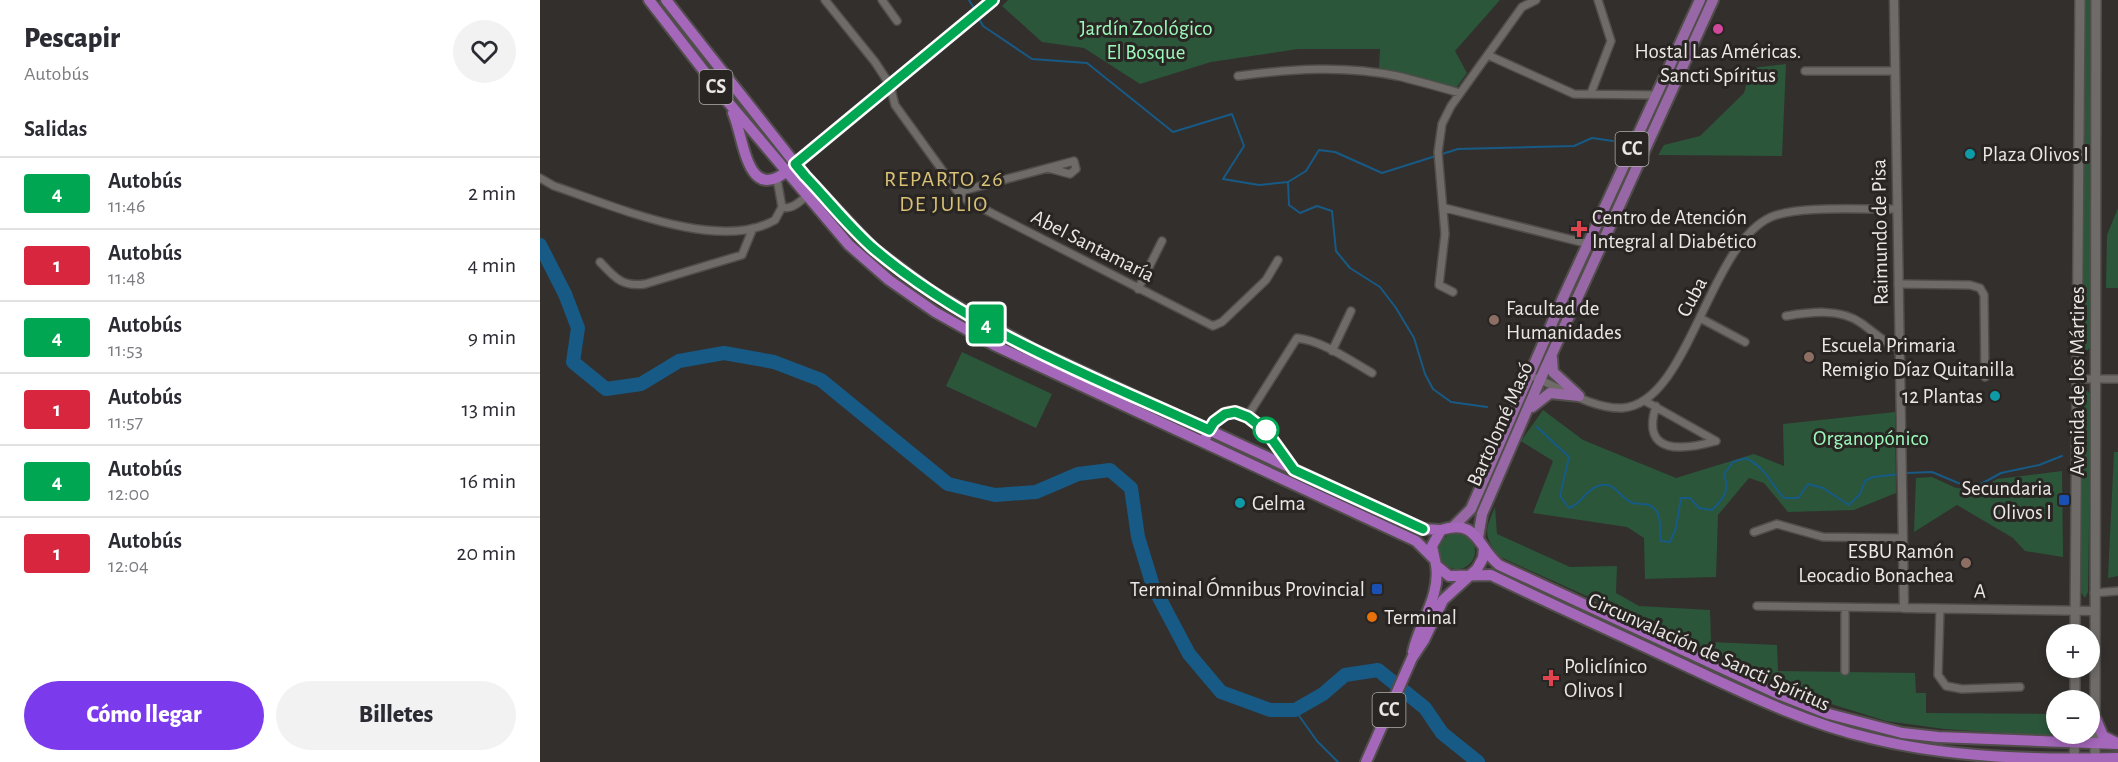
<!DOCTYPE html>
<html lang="es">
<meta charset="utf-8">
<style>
body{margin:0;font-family:"Alegreya Sans",sans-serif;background:#f2f2f3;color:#2b2b33;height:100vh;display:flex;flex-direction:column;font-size:22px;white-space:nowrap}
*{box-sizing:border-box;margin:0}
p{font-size:20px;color:#7c7c81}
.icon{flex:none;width:33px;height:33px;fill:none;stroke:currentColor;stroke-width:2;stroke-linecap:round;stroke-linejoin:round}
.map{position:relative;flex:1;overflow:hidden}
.sheet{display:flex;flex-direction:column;background:#fff;width:540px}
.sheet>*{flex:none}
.badge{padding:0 12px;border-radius:4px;font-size:21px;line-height:39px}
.controls{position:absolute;left:1506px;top:624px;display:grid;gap:12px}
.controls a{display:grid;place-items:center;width:54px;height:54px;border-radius:50%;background:#fff;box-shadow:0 3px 9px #0003;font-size:30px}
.map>.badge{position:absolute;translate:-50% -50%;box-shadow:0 0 0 3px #fff}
h2{padding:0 24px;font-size:22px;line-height:54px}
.round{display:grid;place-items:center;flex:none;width:63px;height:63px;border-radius:32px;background:#f2f2f3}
.overview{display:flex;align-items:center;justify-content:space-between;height:102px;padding:0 24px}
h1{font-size:28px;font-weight:800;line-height:45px}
.action{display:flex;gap:12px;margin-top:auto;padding:12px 24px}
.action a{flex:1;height:69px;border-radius:36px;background:#7c3aed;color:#fff;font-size:24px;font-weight:800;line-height:69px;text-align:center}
.action a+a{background:#f2f2f3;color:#2b2b33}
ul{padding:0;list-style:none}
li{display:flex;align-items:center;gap:18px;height:72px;padding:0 24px;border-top:2px solid #e1e1e2}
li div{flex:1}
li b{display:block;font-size:22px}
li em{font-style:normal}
li .badge{min-width:66px;font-weight:700;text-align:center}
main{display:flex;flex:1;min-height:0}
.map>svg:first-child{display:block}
.green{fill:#2b563a}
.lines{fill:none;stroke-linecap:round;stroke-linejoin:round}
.stream{stroke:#175a85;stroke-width:2}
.river{stroke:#175a85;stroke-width:14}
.minor-casing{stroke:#504d4b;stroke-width:10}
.tertiary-casing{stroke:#504d4b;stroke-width:11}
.secondary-casing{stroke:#504d4b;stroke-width:12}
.primary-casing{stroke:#504d4b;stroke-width:14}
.trunk-casing{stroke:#504d4b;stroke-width:14}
.minor{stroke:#6f6b68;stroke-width:7}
.tertiary{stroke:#6f6b68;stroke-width:8}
.secondary{stroke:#6f6b68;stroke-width:9}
.primary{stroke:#9768a5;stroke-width:10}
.trunk{stroke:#a467ba;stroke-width:10}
.line-casing{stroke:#fff;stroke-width:14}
.line{stroke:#00a651;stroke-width:9}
.hotel-dot{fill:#d1479c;stroke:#292523;stroke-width:2}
.culture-dot{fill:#0f9aa8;stroke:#292523;stroke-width:2}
.health-dot{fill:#e0444e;stroke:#292523;stroke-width:2}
.education-dot{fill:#8d6e63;stroke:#292523;stroke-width:2}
.stop-dot{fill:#fff;stroke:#00a651;stroke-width:3}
.transit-dot{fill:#1a4fb4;stroke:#292523;stroke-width:2}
.food-dot{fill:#e8710a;stroke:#292523;stroke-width:2}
.labels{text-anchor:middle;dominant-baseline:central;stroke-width:6;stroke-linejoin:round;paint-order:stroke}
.shield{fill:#292523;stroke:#b0adac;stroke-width:1.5}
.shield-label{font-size:20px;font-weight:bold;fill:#eae7e6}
.park-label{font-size:21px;fill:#9cf9bb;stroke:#292523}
.poi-label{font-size:21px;fill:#eae7e6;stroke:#292523;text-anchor:start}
.street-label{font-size:21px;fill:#eae7e6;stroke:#292523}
.neighbourhood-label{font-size:22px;letter-spacing:1.5px;fill:#d9c175;stroke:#292523}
</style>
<main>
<section class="sheet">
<div class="overview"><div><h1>Pescapir</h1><p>Autobús</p></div><a class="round"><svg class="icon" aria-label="heart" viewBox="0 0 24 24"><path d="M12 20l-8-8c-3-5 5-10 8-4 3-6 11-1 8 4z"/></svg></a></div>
<h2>Salidas</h2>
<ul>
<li><span class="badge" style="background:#00a651;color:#fff">4</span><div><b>Autobús</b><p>11:46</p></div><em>2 min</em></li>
<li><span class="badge" style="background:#d7263d;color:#fff">1</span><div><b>Autobús</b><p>11:48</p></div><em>4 min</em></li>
<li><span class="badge" style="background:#00a651;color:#fff">4</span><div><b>Autobús</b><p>11:53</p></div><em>9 min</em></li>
<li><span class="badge" style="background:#d7263d;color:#fff">1</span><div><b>Autobús</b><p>11:57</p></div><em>13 min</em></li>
<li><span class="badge" style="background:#00a651;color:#fff">4</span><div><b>Autobús</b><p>12:00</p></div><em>16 min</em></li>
<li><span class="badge" style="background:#d7263d;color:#fff">1</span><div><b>Autobús</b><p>12:04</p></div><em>20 min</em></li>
</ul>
<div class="action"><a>Cómo llegar</a><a>Billetes</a></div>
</section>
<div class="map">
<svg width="1578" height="762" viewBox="0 0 1578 762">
<rect width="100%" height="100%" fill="#332f2d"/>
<!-- green -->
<path class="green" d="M468,0H960L915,51L927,73L916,88L839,68L840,49H758L671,62L600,84L544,48L502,42L462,6Z
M1544,0H1552L1551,347L1546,351L1543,346Z
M1246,64L1242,156L1118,155L1124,145L1160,136L1204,93L1211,68Z
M1578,208V288H1566L1567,235Z
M422,352L512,394L496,428L406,386Z
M1546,389L1551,395L1548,592L1545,598L1540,591L1542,395Z
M1003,410L1043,440L1136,478L1214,454L1244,466L1243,424L1355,412L1356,493L1314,510L1248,512L1224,483L1209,478L1178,515L1176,577L1105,579L1104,538L1087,527L993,513L1013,461L981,441Z
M1574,452H1578V576L1568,578Z
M1522,471L1523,557L1485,551L1473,538L1417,505L1374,532L1376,478L1392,477L1416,488L1440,490L1457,479Z
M955,507L957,534L1030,567L1077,566L1076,593L1099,606L1170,610L1171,642L1237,645L1238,671L1375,673L1376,693H1386V713L1516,714V730L1510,736L1404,729L1346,721L1275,699L958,556C943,533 945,531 955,507Z
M899 551a18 18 0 1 1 36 0a18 18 0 1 1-36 0Z"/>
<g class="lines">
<!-- stream -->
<path class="stream" d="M429,0L435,10
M437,15L443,26L492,59L547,63L633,132L692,114L704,146L683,179L719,185L748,182L749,205L760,213L777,206L792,211L796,251L810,268L840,287L856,308L874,338L885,374L893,389L911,402L947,407
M748,182L766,171L779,150L795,152L842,173L918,149L1034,146L1052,138L1073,141
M997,427L1029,457L1020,496L1029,508C1041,505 1046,489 1058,486C1076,480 1078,498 1093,503C1101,505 1108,502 1115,509C1122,517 1119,531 1121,541L1130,542L1136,528L1141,498H1150L1159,508L1172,510C1184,498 1190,491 1184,474L1193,462L1206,458C1228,470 1229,482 1244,498H1258L1268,484L1283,488L1309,505L1320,494L1325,481L1333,477L1360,474
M1366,473L1392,472L1423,485L1441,484L1461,473L1499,465L1522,456
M755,710L777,741L798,762"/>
<!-- river -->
<path class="river" d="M0,245L25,294L38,328L33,362L66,389L101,384L139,361L184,353L234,362L281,380L408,484L455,495L496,492L538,474L570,470L591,488L598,537L613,586L649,654L681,692L730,710H755L783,694L805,675L838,670L885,708L902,733L938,762"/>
<!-- minor casing -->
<g class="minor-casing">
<path id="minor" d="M285,0L335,62L350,85L355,105L418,192L428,201L673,326L682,322L726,280L738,260
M342,0L357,21
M950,56L1034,94L1117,95
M1265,71H1355
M698,76C750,69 805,65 857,76C878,81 899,87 920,93
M1051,93L1071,41L1058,0
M0,178L14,186C72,205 178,253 235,220L242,207L237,179
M418,192L534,161L536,169L530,174L508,168
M242,207C252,210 259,202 267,196
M905,208L1049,244
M60,262C75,278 82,287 105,284L202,255L213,228
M1358,284L1430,285L1440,288L1444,295L1445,377
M598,289L622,241
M913,292L899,285L905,234L898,152L902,124L911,106L982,7L996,0
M1246,316C1270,312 1300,308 1321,323C1334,332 1344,343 1360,349
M1160,318L1205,342
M792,351L811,311
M996,378C1022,389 1054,409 1082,408C1149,404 1168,245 1231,217C1259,205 1324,210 1357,209
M1539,379H1578
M1105,401L1176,441
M1116,406C1100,456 1144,450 1176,441
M707,417L757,338C783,341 809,360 832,373
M1214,532L1237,524L1283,537L1363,538
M1554,593L1578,591
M1217,606L1364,608
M1400,609L1398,675L1406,686L1422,689L1480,687
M1305,671V608"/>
</g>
<!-- tertiary casing -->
<g class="tertiary-casing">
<path id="tertiary" d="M1354,0L1364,608L1554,611
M255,164L453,0"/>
</g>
<!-- secondary casing -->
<g class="secondary-casing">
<path id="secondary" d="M1535,634L1540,0
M1535,700V668
M1534,759L1535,734
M1555,759L1556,0"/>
</g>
<!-- primary casing -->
<g class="primary-casing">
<path id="primary" d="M1012,358L1013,372L1037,394
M992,407L1010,393L1039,396
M914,526L931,509L1023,298L1160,0
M938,538L942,514L1000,380L1173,0"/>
</g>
<!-- trunk casing -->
<g class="trunk-casing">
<path id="trunk" d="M109,0L188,102L309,245L349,280L395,312L454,345L876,541L893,558
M126,0L265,176L333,248L392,292L493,349L883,529L901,530
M193,113C205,140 206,207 251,168
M666,437C693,376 735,443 754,470
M873,652C879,623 901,596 896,565
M1555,717L1563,736L1575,742
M1578,744L1398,737L1362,733L1289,714L1238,694L959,565C937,547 938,518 901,530L892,546L896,565L909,576L951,575C1015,606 1080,635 1144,665C1204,693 1265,723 1330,738C1410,758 1496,760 1578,758
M826,762L872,658L884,640L903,600L937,569L943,558L944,548"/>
</g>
<!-- minor -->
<use href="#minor" class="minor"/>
<!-- tertiary -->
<use href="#tertiary" class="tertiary"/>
<!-- secondary -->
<use href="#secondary" class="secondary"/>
<!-- primary -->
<use href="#primary" class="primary"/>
<!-- trunk -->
<use href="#trunk" class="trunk"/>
</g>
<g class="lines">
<!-- line casing -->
<g class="line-casing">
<path id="line" d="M453,0L255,164L265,176C288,200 309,227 334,249C431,331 555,378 669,430L674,422L685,414L695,412L708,417L726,431L754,470L883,529"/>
</g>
<!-- line -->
<use href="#line" class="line"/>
</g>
<!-- markers -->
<circle class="hotel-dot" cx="1178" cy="29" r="6"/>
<g class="culture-dot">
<circle cx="1430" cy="154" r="6"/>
<circle cx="1455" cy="396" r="6"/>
<circle cx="700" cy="503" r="6"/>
</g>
<g class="health-dot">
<path d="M1036 220h6v6h6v6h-6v6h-6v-6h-6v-6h6z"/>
<path d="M1008 669h6v6h6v6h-6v6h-6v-6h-6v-6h6z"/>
</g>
<g class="education-dot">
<circle cx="954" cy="320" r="6"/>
<circle cx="1269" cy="357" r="6"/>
<circle cx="1426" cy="563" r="6"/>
</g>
<circle class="stop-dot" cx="726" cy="430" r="12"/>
<g class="transit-dot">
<rect x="1518" y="494" width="12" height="12" rx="3"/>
<rect x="831" y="583" width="12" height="12" rx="3"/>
</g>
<circle class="food-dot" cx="832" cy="617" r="6"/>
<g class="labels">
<!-- shield labels -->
<g class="shield">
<rect x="159.5" y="70" width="33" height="34" rx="4.5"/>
<rect x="1075.5" y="132" width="33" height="34" rx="4.5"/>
<rect x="832.5" y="693" width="33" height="34" rx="4.5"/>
</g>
<g class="shield-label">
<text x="176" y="87">CS</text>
<text x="1092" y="149">CC</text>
<text x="849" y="710">CC</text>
</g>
<!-- park labels -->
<g class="park-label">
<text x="606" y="28">Jardín Zoológico<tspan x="606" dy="24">El Bosque</tspan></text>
<text x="1331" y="438">Organopónico</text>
</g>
<!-- poi labels -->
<g class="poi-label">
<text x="1178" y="51" text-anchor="middle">Hostal Las Américas.<tspan x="1178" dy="24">Sancti Spíritus</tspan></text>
<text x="1442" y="154">Plaza Olivos I</text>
<text x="1052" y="217">Centro de Atención<tspan x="1052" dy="24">Integral al Diabético</tspan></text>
<text x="966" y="308">Facultad de<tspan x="966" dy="24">Humanidades</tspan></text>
<text x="1281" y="345">Escuela Primaria<tspan x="1281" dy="24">Remigio Díaz Quitanilla</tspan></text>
<text x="1443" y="396" text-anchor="end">12 Plantas</text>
<text x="1512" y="488" text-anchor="end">Secundaria<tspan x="1512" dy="24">Olivos I</tspan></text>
<text x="712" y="503">Gelma</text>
<text x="1414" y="551" text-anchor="end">ESBU Ramón<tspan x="1414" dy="24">Leocadio Bonachea</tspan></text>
<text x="825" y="589" text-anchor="end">Terminal Ómnibus Provincial</text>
<text x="844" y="617">Terminal</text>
<text x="1024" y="666">Policlínico<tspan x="1024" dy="24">Olivos I</tspan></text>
</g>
<!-- street labels -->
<g class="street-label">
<text transform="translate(1340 232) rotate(-91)">Raimundo de Pisa</text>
<text transform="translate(553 246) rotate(27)">Abel Santamaría</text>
<text transform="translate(1152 297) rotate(-62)">Cuba</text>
<text transform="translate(1537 381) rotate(-90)">Avenida de los Mártires</text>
<text transform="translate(960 424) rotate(-66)">Bartolomé Masó</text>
<text transform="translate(1440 591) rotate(1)">A</text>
<text transform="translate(1169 652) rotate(24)">Circunvalación de Sancti Spíritus</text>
</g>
<!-- neighbourhood labels -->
<g class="neighbourhood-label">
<text x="404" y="179">REPARTO 26<tspan x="404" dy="25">DE JULIO</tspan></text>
</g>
</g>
</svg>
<div class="controls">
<a>+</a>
<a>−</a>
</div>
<b class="badge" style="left:446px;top:324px;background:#00a651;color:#fff">4</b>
</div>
</main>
